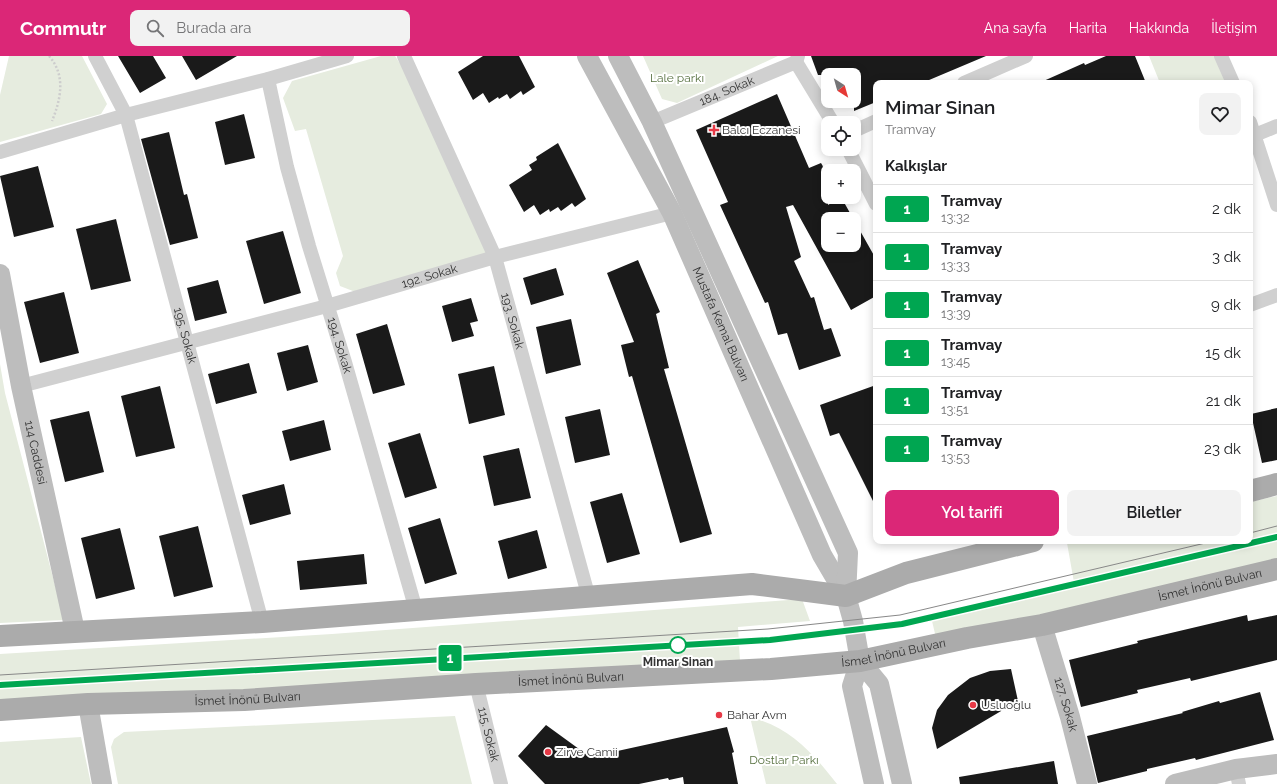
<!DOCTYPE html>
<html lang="tr">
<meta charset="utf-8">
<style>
body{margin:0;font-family:Raleway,sans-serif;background:#f2f2f2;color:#202124;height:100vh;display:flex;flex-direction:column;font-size:15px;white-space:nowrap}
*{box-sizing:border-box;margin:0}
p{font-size:13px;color:#757577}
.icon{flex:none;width:22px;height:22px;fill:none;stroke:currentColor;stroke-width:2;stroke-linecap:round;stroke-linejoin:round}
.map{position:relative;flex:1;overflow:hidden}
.sheet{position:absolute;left:873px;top:24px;width:380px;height:464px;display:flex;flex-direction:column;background:#fff;border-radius:8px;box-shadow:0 2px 10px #0003}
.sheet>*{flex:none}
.badge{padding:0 8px;border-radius:3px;font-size:14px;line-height:26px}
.needle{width:26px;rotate:143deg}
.controls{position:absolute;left:821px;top:12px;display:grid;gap:8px}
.controls a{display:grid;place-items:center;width:40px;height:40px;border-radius:8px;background:#fff;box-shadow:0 2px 10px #0003;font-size:20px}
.map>.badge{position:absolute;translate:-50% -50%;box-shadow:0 0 0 2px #fff}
h2{padding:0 12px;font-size:15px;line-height:36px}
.round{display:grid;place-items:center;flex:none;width:42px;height:42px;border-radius:8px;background:#f2f2f2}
.summary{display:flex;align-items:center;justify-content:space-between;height:68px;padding:0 12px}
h1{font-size:19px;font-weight:600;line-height:30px}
.button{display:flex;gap:8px;margin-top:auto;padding:8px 12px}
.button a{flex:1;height:46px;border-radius:8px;background:#db2777;color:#fff;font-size:16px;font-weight:600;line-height:46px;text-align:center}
.button a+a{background:#f2f2f2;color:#202124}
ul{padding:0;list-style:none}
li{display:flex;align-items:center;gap:12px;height:48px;padding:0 12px;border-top:1px solid #e0e0e0}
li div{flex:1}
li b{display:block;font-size:15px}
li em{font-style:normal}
li .badge{min-width:44px;font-weight:700;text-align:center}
header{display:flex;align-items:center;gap:24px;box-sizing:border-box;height:56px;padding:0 20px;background:#db2777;color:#fff}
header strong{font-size:19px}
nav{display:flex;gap:22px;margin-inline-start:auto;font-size:14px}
.search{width:280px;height:36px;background:#f2f2f2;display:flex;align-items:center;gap:10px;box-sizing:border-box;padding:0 14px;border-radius:8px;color:#757577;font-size:15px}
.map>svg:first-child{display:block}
.green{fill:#e6ecdf}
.building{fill:#1a1a1a;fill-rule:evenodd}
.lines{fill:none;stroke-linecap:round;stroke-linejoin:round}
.path{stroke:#cdcdcd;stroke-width:2.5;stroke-dasharray:2 2;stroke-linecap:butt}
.street{stroke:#d0d0d0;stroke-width:14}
.secondary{stroke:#bdbdbd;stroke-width:20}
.primary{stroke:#ababab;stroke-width:22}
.tram{stroke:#888;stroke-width:1}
.line-casing{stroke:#fff;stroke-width:9}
.line{stroke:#00a651;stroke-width:6}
.poi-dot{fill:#e63946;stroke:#fff;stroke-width:1.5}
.stop-dot{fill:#fff;stroke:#00a651;stroke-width:2}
.labels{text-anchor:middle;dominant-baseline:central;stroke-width:4;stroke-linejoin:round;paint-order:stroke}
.park-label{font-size:12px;fill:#56703f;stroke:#fff}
.street-label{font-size:12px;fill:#333;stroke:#fff}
.poi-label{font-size:12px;fill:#333;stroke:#fff;text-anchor:start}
.stop-label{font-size:12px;font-weight:bold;fill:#333;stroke:#fff}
</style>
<header>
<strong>Commutr</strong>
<div class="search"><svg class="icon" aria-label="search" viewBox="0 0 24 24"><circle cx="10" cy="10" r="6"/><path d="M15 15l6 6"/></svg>Burada ara</div>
<nav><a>Ana sayfa</a><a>Harita</a><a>Hakkında</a><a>İletişim</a></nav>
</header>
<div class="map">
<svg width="1277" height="728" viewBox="0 0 1277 728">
<rect width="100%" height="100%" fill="#fff"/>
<!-- green -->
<path class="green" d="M9,0H82L107,48L101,58L0,86V39Z
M381,0H395L427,49L422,51L460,140L491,200L358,237L340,230L336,217L343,200L306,73L295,75L283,42L292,25Z
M643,0H778L677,47L662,43Z
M1149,0H1215L1226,27H1160Z
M0,308L5,337L64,564L0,567Z
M1277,440V514L937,586L932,565L1075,532L1067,487L1076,485H1250V446Z
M802,543L810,565L738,571L740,605L0,650V598L332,578Z
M455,660L472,728H118L111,691L114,683L124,676Z
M750,661C790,671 812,696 837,728H766Z
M81,681L91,728H0V686Z"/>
<!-- building -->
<path class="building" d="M118,0H153L166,22L140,37Z
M182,0H237L196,24Z
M483,0H519L535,31L523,39L521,35L510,43L507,38L499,43L498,41L489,47L483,37L473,44L458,16Z
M811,0H986L922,27H876V46L854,55V19H818Z
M1106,0H1135L1146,27H1039L1084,7L1085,9Z
M777,38L809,112L821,107L828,119V149L841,141L876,203V240L851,254L793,149L786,151L801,201L794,205L811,242L814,241L824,274L831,272L841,300L799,314L787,277L778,279L768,246L765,247L720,149L728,146L696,74ZM828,163H854V189H828Z
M244,58L255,102L225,109L215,66Z
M169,76L184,139L187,138L198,182L170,189L141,83Z
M558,87L586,143L575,151L572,147L561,155L558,151L550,156L549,153L540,159L534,149L524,156L509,129L532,114L529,109L537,104L536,101Z
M38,110L54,171L14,181L0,120Z
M116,163L131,225L91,234L76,173Z
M283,175L301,237L264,248L246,185Z
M638,204L660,256L656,258L669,312L664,313L712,478L680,487L632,320L629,321L621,289L634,286L607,217Z
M556,212L564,239L531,249L523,222Z
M218,224L227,257L195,265L187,232Z
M64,236L79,297L40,307L24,246Z
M471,242L478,265L470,267L474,280L452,286L442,250Z
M571,263L581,309L546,318L536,271Z
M387,268L405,329L373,338L356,278Z
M308,289L318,326L287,335L277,297Z
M249,307L257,337L216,348L208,318Z
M494,310L505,359L469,368L458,318Z
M876,329V451L839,377L830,380L820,349Z
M160,330L175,392L136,401L121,340Z
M1277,352V404L1262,407L1251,358Z
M600,353L610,399L575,407L565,361Z
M89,355L104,416L65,426L50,364Z
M324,364L331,394L290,405L282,375Z
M420,377L437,432L405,442L388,387Z
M519,392L531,442L494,450L483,400Z
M284,428L291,458L250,469L242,439Z
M622,437L640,498L607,507L590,446Z
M440,462L457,518L425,528L408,472Z
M198,470L213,531L174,541L159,480Z
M120,472L135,533L96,543L81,482Z
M537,474L547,512L508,523L498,485Z
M364,498L367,528L300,534L297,505Z
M1247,559L1248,565L1277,559V604L1191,625L1190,622L1137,634L1138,637L1081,651L1069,604L1138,587L1137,585Z
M1011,613L1018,645L937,693L932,672L937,654L948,639L970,622L990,615Z
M1260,636L1274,684L1196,704L1195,702L1147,713V715L1098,727L1087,680L1183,657L1182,656L1219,645L1220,647Z
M546,669L590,701L727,671L734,696L732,697L738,728H684L683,721L669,724L668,722L639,728H545L518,700Z
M1054,705L1058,728H960L959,721Z"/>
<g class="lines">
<!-- path -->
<path class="path" d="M49,0C66,19 61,43 52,65"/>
<!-- street -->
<g class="street">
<path id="s1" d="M95,0L126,59L262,566"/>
<path id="s2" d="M404,0L495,201L589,542"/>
<path d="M1221,0L1233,27"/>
<path d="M796,6L833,67"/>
<path id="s3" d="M268,23L287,111L309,190L345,306L416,554"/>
<path d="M964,27L1026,0"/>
<path id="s4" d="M652,66L796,6L798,0"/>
<path d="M1250,66L1277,149"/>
<path d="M854,75L876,65"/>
<path d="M1250,81L1277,70"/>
<path d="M848,93L876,148"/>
<path d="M0,96L126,59L268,23L347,0"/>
<path d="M1250,249L1277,239"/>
<path id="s5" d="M21,330L327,250L495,201L672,157"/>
<path id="s6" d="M476,628L501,728"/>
<path d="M1236,713L1239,728"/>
</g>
<!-- secondary -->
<g class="secondary">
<path id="s7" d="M587,0L672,157L822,499L846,540L853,565L860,605L852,630L874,728"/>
<path d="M618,0L652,66L848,497L846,540"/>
<path id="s8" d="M0,218L21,330L75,575"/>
<path id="s9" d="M1042,569L1070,661L1087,728"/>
<path d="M860,605L879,628L902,728"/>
<path d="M88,648L102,728"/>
<path d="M1175,728L1236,713L1277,708"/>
</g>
<!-- primary -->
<g class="primary">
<path d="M1250,435L1277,428"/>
<path d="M0,580L262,566L752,528L846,540L906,517L1033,485"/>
<path id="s10" d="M0,654L88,648L244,644L476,628L771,613L860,605L967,582L1042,569L1277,513"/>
</g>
<!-- tram -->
<path class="tram" d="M1250,477L1277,470
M0,619L768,573L900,559L1214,485
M0,629L770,584L902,568L1277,481"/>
</g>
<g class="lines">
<!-- line casing -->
<g class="line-casing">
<path id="line" d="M0,629L770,584L902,568L1277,481"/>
</g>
<!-- line -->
<use href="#line" class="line"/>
</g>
<!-- markers -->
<g class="poi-dot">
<path d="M712 68h4v4h4v4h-4v4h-4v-4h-4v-4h4z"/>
<circle cx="973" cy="649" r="4"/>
<circle cx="719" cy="659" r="4"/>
<circle cx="548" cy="696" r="4"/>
</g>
<circle class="stop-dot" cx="678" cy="589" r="8"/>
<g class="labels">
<!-- park labels -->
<g class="park-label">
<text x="677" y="22">Lale parkı</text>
<text x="784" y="704">Dostlar Parkı</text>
</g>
<!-- street labels -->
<g class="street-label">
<text stroke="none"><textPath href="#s4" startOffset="81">184. Sokak</textPath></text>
<text stroke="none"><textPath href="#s5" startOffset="423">192. Sokak</textPath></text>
<text stroke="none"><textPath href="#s2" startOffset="287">193. Sokak</textPath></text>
<text stroke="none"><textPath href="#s7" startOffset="300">Mustafa Kemal Bulvarı</textPath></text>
<text stroke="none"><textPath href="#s1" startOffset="295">195. Sokak</textPath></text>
<text stroke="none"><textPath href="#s3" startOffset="276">194. Sokak</textPath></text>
<text stroke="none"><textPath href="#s8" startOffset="182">114 Caddesi</textPath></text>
<text stroke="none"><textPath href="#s10" startOffset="1220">İsmet İnönü Bulvarı</textPath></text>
<text stroke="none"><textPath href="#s10" startOffset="896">İsmet İnönü Bulvarı</textPath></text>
<text stroke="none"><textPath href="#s10" startOffset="572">İsmet İnönü Bulvarı</textPath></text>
<text stroke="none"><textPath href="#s10" startOffset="248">İsmet İnönü Bulvarı</textPath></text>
<text stroke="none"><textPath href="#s9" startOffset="83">127. Sokak</textPath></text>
<text stroke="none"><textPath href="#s6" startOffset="52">115. Sokak</textPath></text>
</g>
<!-- poi labels -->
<g class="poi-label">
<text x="722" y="74">Balcı Eczanesi</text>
<text x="981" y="649">Usluoğlu</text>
<text x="727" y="659">Bahar Avm</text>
<text x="556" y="696">Zirve Camii</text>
</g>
<!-- stop labels -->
<g class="stop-label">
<text x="678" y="606">Mimar Sinan</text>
</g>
</g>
</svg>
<div class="controls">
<a><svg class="needle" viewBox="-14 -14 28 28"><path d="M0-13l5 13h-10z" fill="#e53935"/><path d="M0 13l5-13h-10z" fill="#757577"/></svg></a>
<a><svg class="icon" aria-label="locate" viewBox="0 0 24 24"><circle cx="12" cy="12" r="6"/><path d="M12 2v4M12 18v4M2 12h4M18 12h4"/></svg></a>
<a>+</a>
<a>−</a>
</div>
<b class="badge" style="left:450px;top:602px;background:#00a651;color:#fff">1</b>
<section class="sheet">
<div class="summary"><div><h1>Mimar Sinan</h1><p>Tramvay</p></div><a class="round"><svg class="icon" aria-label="heart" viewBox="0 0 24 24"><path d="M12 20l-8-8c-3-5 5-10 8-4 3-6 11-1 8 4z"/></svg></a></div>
<h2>Kalkışlar</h2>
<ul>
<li><span class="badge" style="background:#00a651;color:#fff">1</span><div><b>Tramvay</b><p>13:32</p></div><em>2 dk</em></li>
<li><span class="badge" style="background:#00a651;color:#fff">1</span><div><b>Tramvay</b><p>13:33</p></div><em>3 dk</em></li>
<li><span class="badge" style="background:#00a651;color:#fff">1</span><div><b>Tramvay</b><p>13:39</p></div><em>9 dk</em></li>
<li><span class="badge" style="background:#00a651;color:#fff">1</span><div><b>Tramvay</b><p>13:45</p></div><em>15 dk</em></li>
<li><span class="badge" style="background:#00a651;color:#fff">1</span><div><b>Tramvay</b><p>13:51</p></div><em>21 dk</em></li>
<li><span class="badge" style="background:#00a651;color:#fff">1</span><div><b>Tramvay</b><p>13:53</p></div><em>23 dk</em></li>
</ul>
<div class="button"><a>Yol tarifi</a><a>Biletler</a></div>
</section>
</div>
